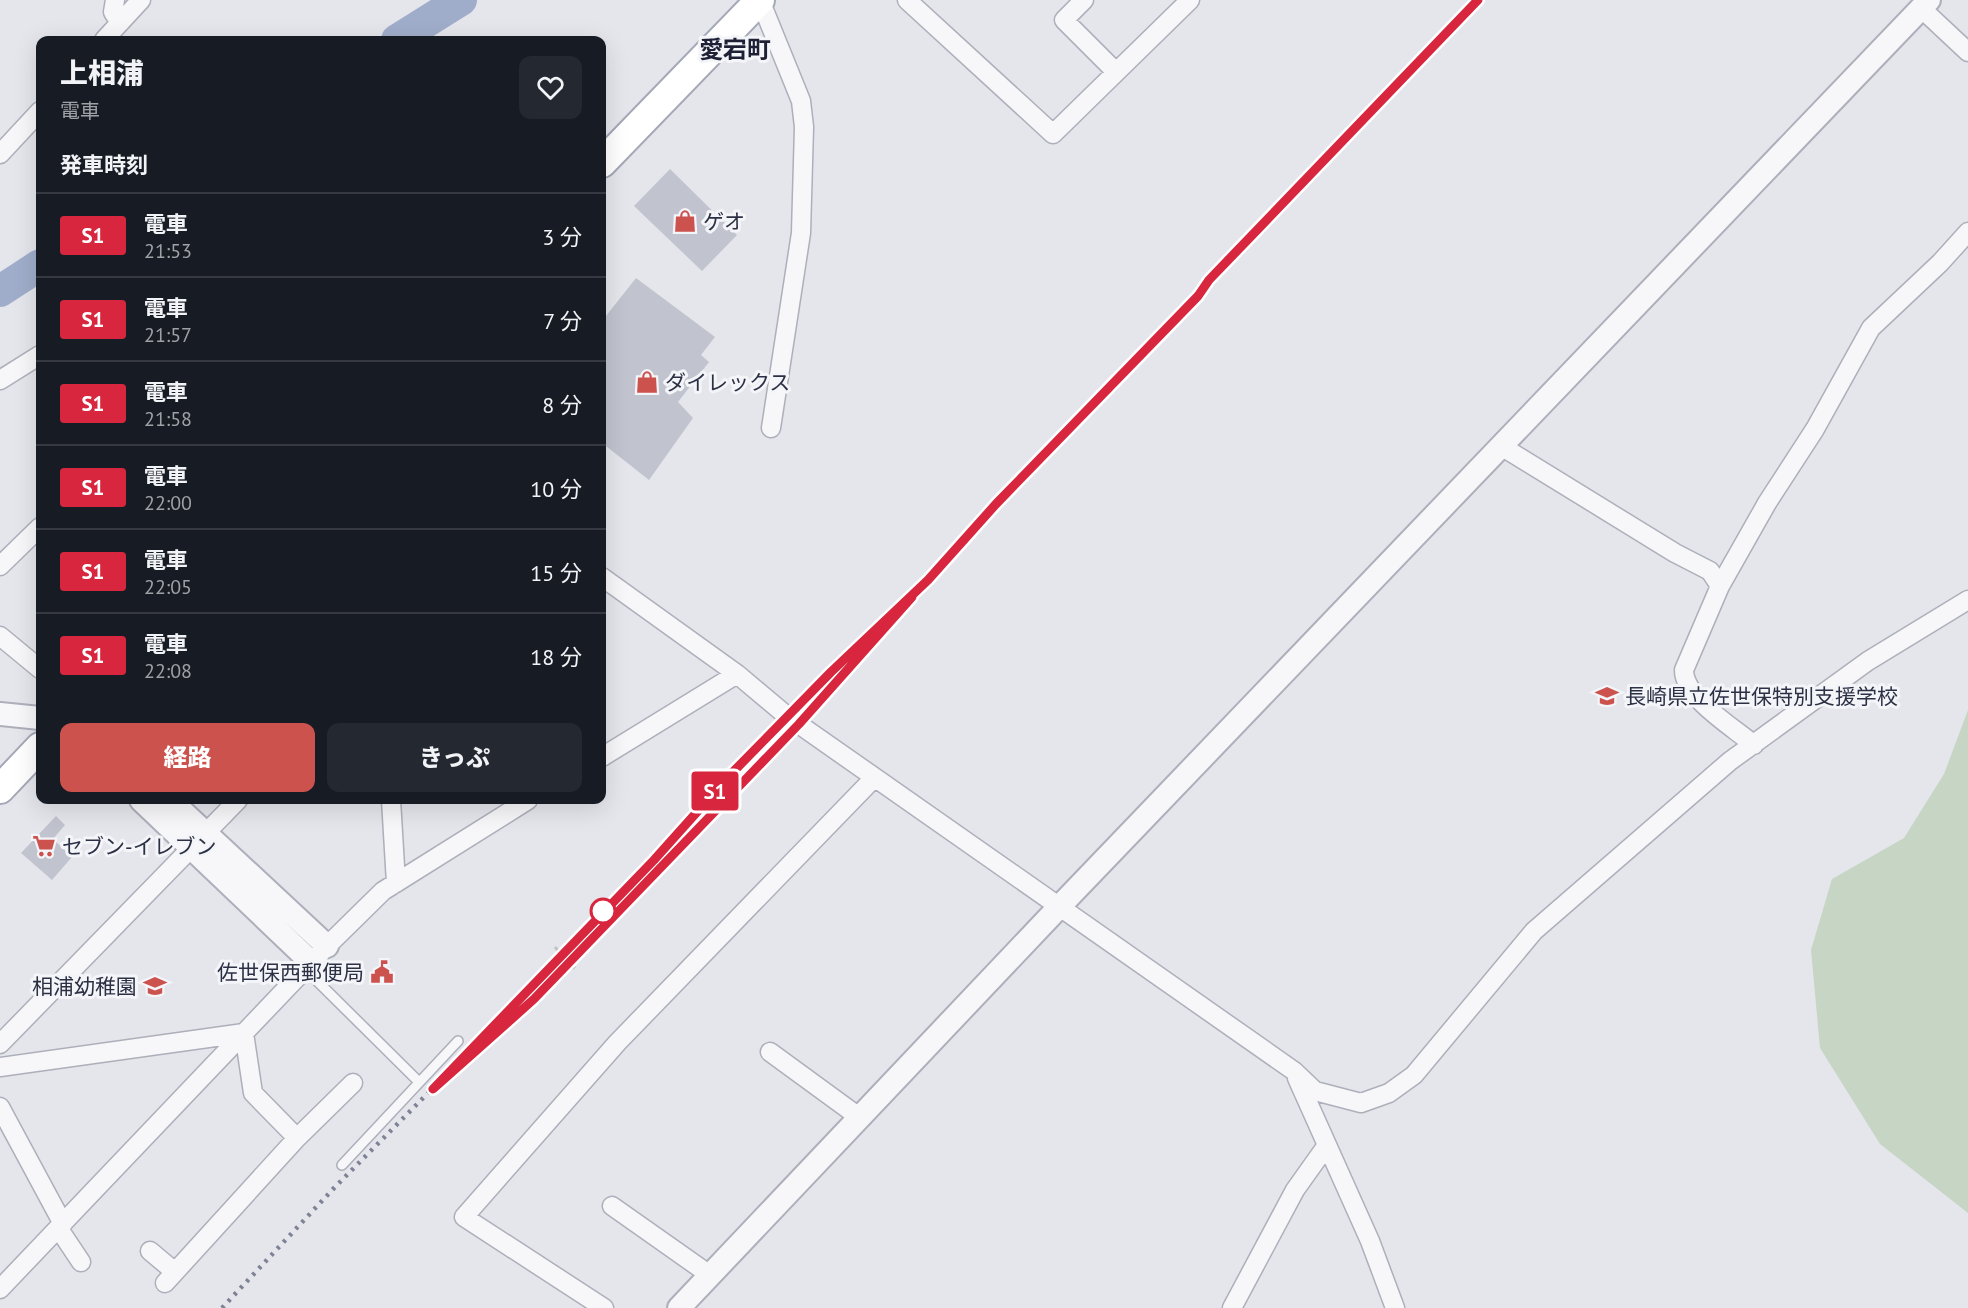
<!DOCTYPE html>
<html lang="ja">
<meta charset="utf-8">
<style>
body{margin:0;font-family:"PT Sans","Noto Sans JP",sans-serif;background:#242831;color:#f1f3f6;height:100vh;display:flex;flex-direction:column;font-size:22px;white-space:nowrap}
*{box-sizing:border-box;margin:0}
p{font-size:20px;color:#9ea1a6}
.icon{flex:none;width:33px;height:33px;fill:none;stroke:currentColor;stroke-width:2;stroke-linecap:round;stroke-linejoin:round}
.map{position:relative;flex:1;overflow:hidden}
.panel{position:absolute;left:36px;top:36px;width:570px;height:768px;display:flex;flex-direction:column;background:#171b24;border-radius:12px;box-shadow:0 6px 24px #0002}
.panel>*{flex:none}
.badge{padding:0 12px;border-radius:4px;font-size:21px;line-height:39px}
.map>.badge{position:absolute;translate:-50% -50%;box-shadow:0 0 0 3px #fff}
h2{padding:0 24px;font-size:22px;line-height:54px}
.round{display:grid;place-items:center;flex:none;width:63px;height:63px;border-radius:12px;background:#242831}
.summary{display:flex;align-items:center;justify-content:space-between;height:102px;padding:0 24px}
h1{font-size:28px;font-weight:800;line-height:45px}
.cta{display:flex;gap:12px;margin-top:auto;padding:12px 24px}
.cta a{flex:1;height:69px;border-radius:12px;background:#cc524e;color:#fff;font-size:24px;font-weight:800;line-height:69px;text-align:center}
.cta a+a{background:#242831;color:#f1f3f6}
ul{padding:0;list-style:none}
li{display:flex;align-items:center;gap:18px;height:84px;padding:0 24px;border-top:2px solid #363941}
li div{flex:1}
li b{display:block;font-size:22px}
li em{font-style:normal}
li .badge{min-width:66px;font-weight:700;text-align:center}
.map>svg:first-child{display:block}
.green{fill:#c7d5c5}
.lines{fill:none;stroke-linecap:round;stroke-linejoin:round}
.river{stroke:#a0adca;stroke-width:32}
.building{fill:#c1c4ce}
.service-casing{stroke:#adafba;stroke-width:12}
.minor-casing{stroke:#adafba;stroke-width:21}
.tertiary-casing{stroke:#adafba;stroke-width:26}
.primary-casing{stroke:#a4a8b7;stroke-width:32}
.path{stroke:#c2c3cb;stroke-width:3;stroke-dasharray:4.5 4.5;stroke-linecap:butt}
.service{stroke:#f7f7fa;stroke-width:9}
.minor{stroke:#f7f7fa;stroke-width:18}
.tertiary{stroke:#f7f7fa;stroke-width:22}
.primary{stroke:#fff;stroke-width:28}
.rail{stroke:#7e8295;stroke-width:4.5;stroke-dasharray:3 6;stroke-linecap:butt}
.line-casing{stroke:#fff;stroke-width:14}
.line{stroke:#d7263d;stroke-width:9}
.stop-dot{fill:#fff;stroke:#d7263d;stroke-width:3}
.labels{text-anchor:middle;dominant-baseline:central;stroke-width:6;stroke-linejoin:round;paint-order:stroke}
.poi-label{font-size:21px;fill:#2c3044;stroke:#f4f5f9;text-anchor:start}
.quarter-label{font-size:24px;font-weight:bold;fill:#1e2135;stroke:#f4f5f9}
</style>
<div class="map">
<svg width="1968" height="1308" viewBox="0 0 1968 1308">
<rect width="100%" height="100%" fill="#e4e6ec"/>
<!-- green -->
<path class="green" d="M1968,710V1213L1880,1144L1820,1048L1811,950L1832,879L1904,838L1944,774Z"/>
<g class="lines">
<!-- river -->
<path class="river" d="M397,40L461,0
M0,291L40,265"/>
</g>
<!-- building -->
<path class="building" d="M670,169L737,235L702,271L634,206Z
M636,278L715,337L701,355L709,362L678,402L693,418L649,480L602,443V321Z
M56,816L65,825L53,839L72,857L52,880L21,853Z"/>
<g class="lines">
<!-- service casing -->
<g class="service-casing">
<path id="service" d="M306,970L419,1082
M342,1165L458,1041"/>
</g>
<!-- minor casing -->
<g class="minor-casing">
<path id="minor" d="M115,0L113,12L120,23
M760,0L801,101L804,127L801,233L771,428
M907,0L1053,134L1190,0
M1084,0L1064,20L1116,72
M1921,8L1968,52
M104,40L141,0
M0,154L40,111
M0,380L40,355
M1501,446L1675,553L1710,571L1720,586
M0,566L40,527
M602,577L737,674L787,716L1294,1071L1315,1091L1361,1103L1389,1093L1414,1075L1534,931L1730,761L1868,661L1968,600
M0,636L40,669
M1754,745C1733,727 1684,698 1684,670L1720,586L1767,503L1815,429L1871,328L1940,263L1968,232
M602,757L737,674
M391,800L396,883
M244,1033L253,1093L297,1138L353,1083
M0,1044L238,800
M770,1052L859,1117
M0,1067L244,1033
M1297,1078L1370,1241L1395,1308
M0,1107L63,1224
M612,1206L710,1275
M59,1229L81,1262
M150,1251L175,1272
M165,1283L297,1138
M0,1289L327,946L383,891L528,800
M604,1308L464,1217L617,1043L874,778
M1232,1308L1295,1190L1327,1145"/>
</g>
<!-- tertiary casing -->
<g class="tertiary-casing">
<path id="tertiary" d="M0,714L40,718
M141,800L312,963
M170,800L327,946
M679,1308L1060,906L1929,0"/>
</g>
<!-- primary casing -->
<g class="primary-casing">
<path id="primary" d="M602,163L760,0
M0,789L40,747"/>
</g>
<!-- path -->
<path class="path" d="M555,947L573,968L575,966"/>
<!-- service -->
<use href="#service" class="service"/>
<!-- minor -->
<use href="#minor" class="minor"/>
<!-- tertiary -->
<use href="#tertiary" class="tertiary"/>
<!-- primary -->
<use href="#primary" class="primary"/>
<!-- rail -->
<path class="rail" d="M498,1020L654,859L731,774L858,646
M433,1089L534,999L799,724L996,504L1478,0
M222,1308L335,1187L438,1083"/>
</g>
<g class="lines">
<!-- line casing -->
<g class="line-casing">
<path id="line" d="M912,597L799,724L534,999L433,1089L654,860L731,774L831,672L928,580L996,504L1198,296L1209,280L1478,0"/>
</g>
<!-- line -->
<use href="#line" class="line"/>
</g>
<!-- icons -->
<defs>
<g id="shop-bare" transform="scale(1.8)"><path d="M-5-2.5h2.3a2.7 3.5 0 0 1 5.4 0H5L5.5 6h-11ZM-1.5-2.5h3a1.5 2.3 0 0 0-3 0Z" fill="#cc524e" stroke="#f4f5f9" stroke-width="2.5" paint-order="stroke"/></g>
<g id="school-bare" transform="scale(1.8)"><path d="M0-5L7-2L0 1L-7-2ZM-4 1L0 2.5L4 1V4Q0 6-4 4Z" fill="#cc524e" stroke="#f4f5f9" stroke-width="2.5" paint-order="stroke"/></g>
<g id="supermarket-bare" transform="scale(1.8)"><path d="M-6-5.5h2.5l.6 2H6L4.5 2H-2.5L-4.4-4H-6ZM-1.5 3.2a1.3 1.3 0 1 0 .1 0ZM3 3.2a1.3 1.3 0 1 0 .1 0Z" fill="#cc524e" stroke="#f4f5f9" stroke-width="2.5" paint-order="stroke"/></g>
<g id="civic-bare" transform="scale(1.8)"><path d="M-.6-6.5H3V-4.5H.6V-3L4-1V1h2V6H-6V1h2V-1L-.6-3ZM-1.2 2.5V6h2.4V2.5Z" fill="#cc524e" stroke="#f4f5f9" stroke-width="2.5" paint-order="stroke"/></g>
</defs>
<g fill-rule="evenodd">
<use href="#shop-bare" x="685" y="221"/>
<use href="#shop-bare" x="647" y="382"/>
<use href="#school-bare" x="1607" y="696"/>
<use href="#supermarket-bare" x="44" y="846"/>
<use href="#civic-bare" x="382" y="972"/>
<use href="#school-bare" x="155" y="986"/>
</g>
<!-- markers -->
<circle class="stop-dot" cx="603" cy="911" r="12"/>
<g class="labels">
<!-- poi labels -->
<g class="poi-label">
<text x="703" y="221">ゲオ</text>
<text x="665" y="382">ダイレックス</text>
<text x="1625" y="696">長崎県立佐世保特別支援学校</text>
<text x="62" y="846">セブン-イレブン</text>
<text x="364" y="972" text-anchor="end">佐世保西郵便局</text>
<text x="137" y="986" text-anchor="end">相浦幼稚園</text>
</g>
<!-- quarter labels -->
<g class="quarter-label">
<text x="735" y="49">愛宕町</text>
</g>
</g>
</svg>
<b class="badge" style="left:715px;top:791px;background:#d7263d;color:#fff">S1</b>
<section class="panel">
<div class="summary"><div><h1>上相浦</h1><p>電車</p></div><a class="round"><svg class="icon" aria-label="heart" viewBox="0 0 24 24"><path d="M12 20l-8-8c-3-5 5-10 8-4 3-6 11-1 8 4z"/></svg></a></div>
<h2>発車時刻</h2>
<ul>
<li><span class="badge" style="background:#d7263d;color:#fff">S1</span><div><b>電車</b><p>21:53</p></div><em>3 分</em></li>
<li><span class="badge" style="background:#d7263d;color:#fff">S1</span><div><b>電車</b><p>21:57</p></div><em>7 分</em></li>
<li><span class="badge" style="background:#d7263d;color:#fff">S1</span><div><b>電車</b><p>21:58</p></div><em>8 分</em></li>
<li><span class="badge" style="background:#d7263d;color:#fff">S1</span><div><b>電車</b><p>22:00</p></div><em>10 分</em></li>
<li><span class="badge" style="background:#d7263d;color:#fff">S1</span><div><b>電車</b><p>22:05</p></div><em>15 分</em></li>
<li><span class="badge" style="background:#d7263d;color:#fff">S1</span><div><b>電車</b><p>22:08</p></div><em>18 分</em></li>
</ul>
<div class="cta"><a>経路</a><a>きっぷ</a></div>
</section>
</div>
